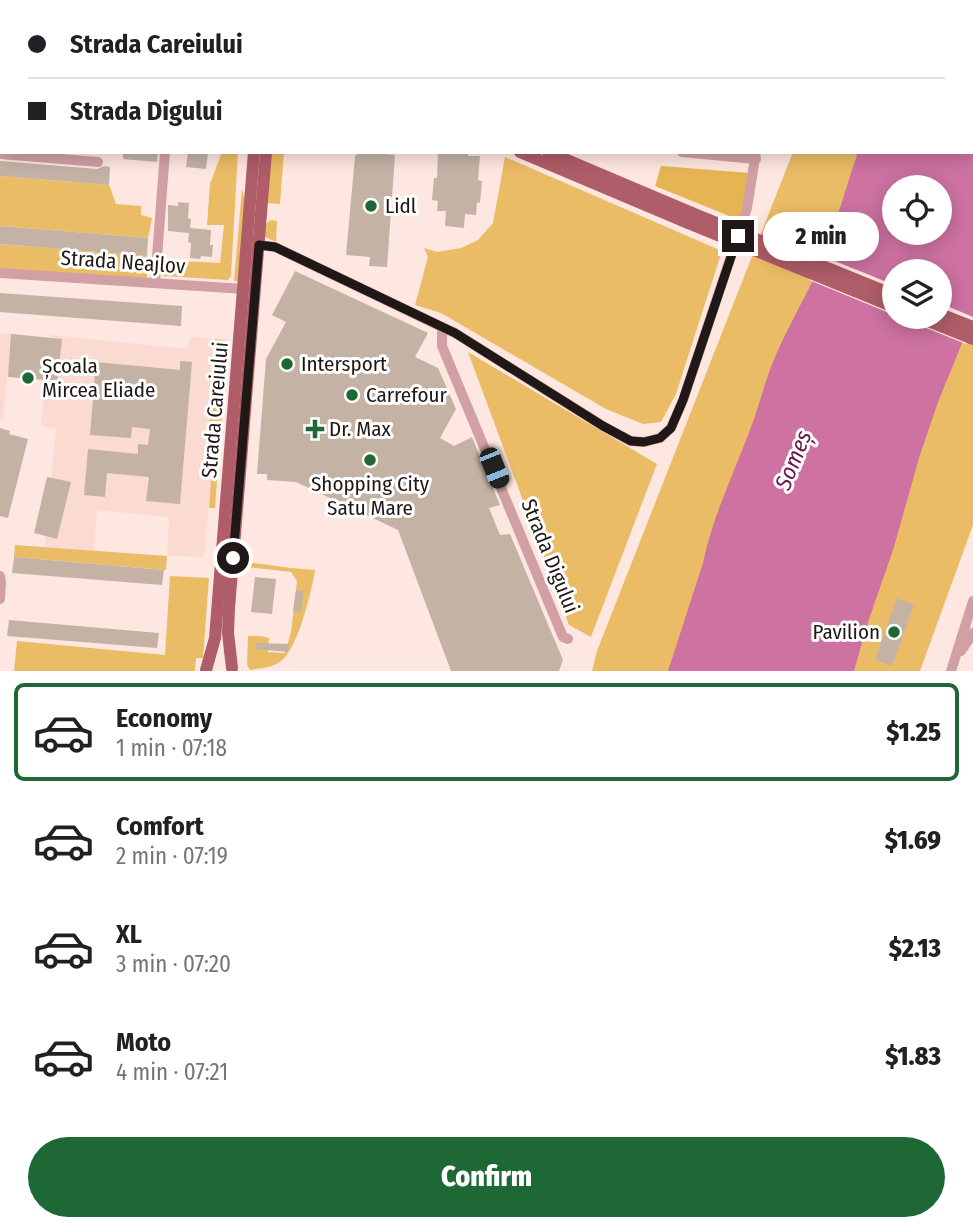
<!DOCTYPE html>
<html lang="en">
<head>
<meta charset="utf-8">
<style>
	:root { --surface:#fff; --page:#f2f2f2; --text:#202124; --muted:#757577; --line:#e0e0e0; --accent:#1e6836 }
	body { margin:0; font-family:"Fira Sans Condensed",sans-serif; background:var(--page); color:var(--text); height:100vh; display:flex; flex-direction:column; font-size:26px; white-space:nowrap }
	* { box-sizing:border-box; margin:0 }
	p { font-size:23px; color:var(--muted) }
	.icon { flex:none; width:38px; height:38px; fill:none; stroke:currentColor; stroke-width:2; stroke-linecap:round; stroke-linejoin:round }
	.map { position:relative; height:671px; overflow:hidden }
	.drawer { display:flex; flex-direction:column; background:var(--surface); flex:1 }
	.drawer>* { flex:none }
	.hud { position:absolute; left:0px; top:0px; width:973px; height:154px; box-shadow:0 4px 18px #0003; display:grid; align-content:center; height:154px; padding:0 28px; background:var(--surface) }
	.buttons { position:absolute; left:882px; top:175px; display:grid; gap:14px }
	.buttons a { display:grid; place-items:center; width:70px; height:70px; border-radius:50%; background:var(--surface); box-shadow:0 4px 18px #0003; font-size:35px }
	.end { position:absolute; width:32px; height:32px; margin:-16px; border:9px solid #201816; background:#fff; box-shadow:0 0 0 4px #fff }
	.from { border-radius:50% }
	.bubble { position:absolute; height:49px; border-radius:24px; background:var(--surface); box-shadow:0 4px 18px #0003; font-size:23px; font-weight:800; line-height:49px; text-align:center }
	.car { position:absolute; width:21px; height:42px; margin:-21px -10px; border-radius:9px; box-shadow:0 0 5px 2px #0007; background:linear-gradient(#222 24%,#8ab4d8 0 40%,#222 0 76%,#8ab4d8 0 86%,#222 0) }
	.hud b { display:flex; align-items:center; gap:24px; height:66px; font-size:26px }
	.hud b+b { border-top:2px solid var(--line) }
	.hud i { width:18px; height:18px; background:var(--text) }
	ul { padding:12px 0 0; list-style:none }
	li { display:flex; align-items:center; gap:21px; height:98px; margin:0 14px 10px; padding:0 14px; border:4px solid transparent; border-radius:10px }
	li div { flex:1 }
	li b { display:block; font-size:26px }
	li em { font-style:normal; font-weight:800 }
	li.selected { border-color:var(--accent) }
	li>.icon { width:63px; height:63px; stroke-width:1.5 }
	.action { display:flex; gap:14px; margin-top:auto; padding:14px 28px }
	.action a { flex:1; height:80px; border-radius:42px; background:var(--accent); color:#fff; font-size:28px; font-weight:800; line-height:80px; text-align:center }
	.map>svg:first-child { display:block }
</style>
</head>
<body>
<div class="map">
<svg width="973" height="671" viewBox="0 0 973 671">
	<rect width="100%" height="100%" fill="#ffe7e1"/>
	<!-- built -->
	<g fill="#fadad1">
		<path d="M0,333L39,336L35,379L7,377L3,420H0Z"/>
		<path d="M50,335L188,349L190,337L215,339L206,466H212L204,557L167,556L169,517L97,510L94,551L45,547L56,428L41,426Z"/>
	</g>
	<!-- green -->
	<g fill="#ebbc66" fill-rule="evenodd">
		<path d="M848,0H973V525L920,671H592L597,651L793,152H971V2H848ZM894,187H940V233H894ZM894,271H940V317H894Z"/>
		<path d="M222,152H238L231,276L228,280L164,276L160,270L161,260L220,263L224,225H207L210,184Z"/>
		<path d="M269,152H284L280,204L268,203Z"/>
		<path d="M505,157L722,251L676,394L661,422L643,424L606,409L441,313L415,305L428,257L424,248L437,252L461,248L478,240L493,223Z"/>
		<path d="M0,176L109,185L116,204L141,206V215L152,218L148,238L0,226Z"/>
		<path d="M242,189L247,206L242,281H234Z"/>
		<path d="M271,220L277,221L276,242L265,237L263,230L267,223Z"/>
		<path d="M0,244L147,256V279L0,269Z"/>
		<path d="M215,339L225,340L224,384L215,508H209L212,467H206Z"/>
		<path d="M468,352L657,464L591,637L569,625Z"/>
		<path d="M15,545L167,556L166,570L14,557Z"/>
		<path d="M247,562L291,568L315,570C312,590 298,649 281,661C272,668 261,668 250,670L247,665L248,636H261L269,638L268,652L285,653L291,632L297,581L291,572L247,567Z"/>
		<path d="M170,576L209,578L203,658H196L195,671H14L17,641L165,655Z"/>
	</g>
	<!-- forest -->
	<path fill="#e7b454" d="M661,166L750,173L739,220L655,186Z"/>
	<!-- water -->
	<path fill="#cd72a1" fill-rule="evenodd" d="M916,0H973V316L938,402L919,458L894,547L867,625L854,671H668L703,563C713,514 736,469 753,422C762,396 768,370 780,346C795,313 814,283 826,249C838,217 847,184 858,152H971V2H915ZM894,187H940V233H894ZM894,271H940V317H894Z"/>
	<!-- pier -->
	<g fill="#ffe7e1">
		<path d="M820,255L894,285V315L809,280Z"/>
		<path d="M940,303L973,317V326L966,344L899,317H940Z"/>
	</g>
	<!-- building -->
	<g fill="#c4b2a5">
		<path d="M123,152H158L157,162L123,159Z"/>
		<path d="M188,152H208L206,169L186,167Z"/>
		<path d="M361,152L395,155L387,267L369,266L370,257L346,255L355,156Z"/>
		<path d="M449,152H469L468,156H480L478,180L482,181L480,203L477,202L476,215L465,214L464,228L445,226L446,211H437L438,201L432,200L434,178H437L438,154H449Z"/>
		<path d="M0,161L97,169L104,166L110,167L109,185L0,176Z"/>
		<path d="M178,202L189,203L188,218L191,219L190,228L211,230L210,245H213L212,257L201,256L200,259L190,258L191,243L188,242L189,233L168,231V205L178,206Z"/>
		<path d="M0,226L148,238L147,256L0,244Z"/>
		<path d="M295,271L428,333L415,357L438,368L456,409L440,438L454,446L472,437L500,505L489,508L500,535L510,534L563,660L559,671H451L398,530L296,482L267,480V474H257L266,359L286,322L272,315Z"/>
		<path d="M0,293L182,306L181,326L0,312Z"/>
		<path d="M11,334L62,339L57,383L44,382V380L8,377Z"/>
		<path d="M180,361L192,362L180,504L146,501L149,477L107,473L105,497L84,495L88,449L138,454V444L148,445L150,429L132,427L131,438L90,435L96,362L180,370Z"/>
		<path d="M0,428L10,431L9,434L28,439L8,518L0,516Z"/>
		<path d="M47,477L71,482L57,539L34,533Z"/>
		<path d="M14,557L164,570L162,585L12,573Z"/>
		<path d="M255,577L276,579L272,614L251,612Z"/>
		<path d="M296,590L304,591L301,612L293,611Z"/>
		<path d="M897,598L914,605L892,666L875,660Z"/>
		<path d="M9,620L159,633L157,648L7,636Z"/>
		<path d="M256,643L289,644L288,652L256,649Z"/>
	</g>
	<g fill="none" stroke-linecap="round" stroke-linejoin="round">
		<!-- minor -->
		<g stroke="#d0a0a4" stroke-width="10">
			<path d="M158,0L162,2"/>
			<path d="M191,0L195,2"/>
			<path d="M347,0L350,2"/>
			<path d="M410,2V0"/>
			<path d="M522,2V0"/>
			<path d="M711,2V0"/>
			<path d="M812,2V0"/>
			<path d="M682,152L756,159"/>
			<path d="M0,154L98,162"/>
			<path d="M259,245L275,247L442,327V346L563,637L568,639"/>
			<path d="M0,273L244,289"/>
			<path d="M155,283L165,152"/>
			<path d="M442,327L455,333L603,426L630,441L644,442L660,438L671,428L683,400L747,208L756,152"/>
			<path d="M0,576L1,582L0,599"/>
			<path d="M961,651L973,633"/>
			<path d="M951,671L973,601"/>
		</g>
		<!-- major -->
		<g stroke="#af5d68" stroke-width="12">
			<path d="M259,2L261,0"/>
			<path d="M284,2V0"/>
			<path d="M520,152L688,223"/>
			<path d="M548,152L692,213"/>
			<path d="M940,314L973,327"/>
			<path d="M918,317L973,339"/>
			<path d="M232,668L228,633L229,608L266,152"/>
			<path d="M206,670L215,638L254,152"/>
		</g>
		<!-- major-bridge -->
		<g stroke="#af5d68" stroke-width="12">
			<path d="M692,213L894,295"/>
			<path d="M688,223L894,307"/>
		</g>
	</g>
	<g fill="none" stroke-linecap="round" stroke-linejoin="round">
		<!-- route -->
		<path stroke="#201816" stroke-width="9" d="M233,558L259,245L275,247L455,333L603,426L631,441L644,442L660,438L671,428L683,400L738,236"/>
	</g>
	<!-- markers -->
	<g fill="#1e6836" stroke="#fff" stroke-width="2.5">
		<circle cx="371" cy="206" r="7"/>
		<circle cx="287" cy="364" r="7"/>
		<circle cx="28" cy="378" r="7"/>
		<circle cx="352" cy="395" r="7"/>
		<path d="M311.5 418.5h7v7h7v7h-7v7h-7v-7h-7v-7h7z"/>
		<circle cx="370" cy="460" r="7"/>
		<circle cx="894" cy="632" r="7"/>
	</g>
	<g text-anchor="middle" stroke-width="6" stroke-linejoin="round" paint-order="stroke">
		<!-- poi labels -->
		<g font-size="21" fill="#201816" stroke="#fff" text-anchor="start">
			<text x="385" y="213">Lidl</text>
			<text x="301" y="371">Intersport</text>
			<text x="42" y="373">Școala<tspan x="42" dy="24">Mircea Eliade</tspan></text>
			<text x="366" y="402">Carrefour</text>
			<text x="329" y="436">Dr. Max</text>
			<text x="370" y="491" text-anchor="middle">Shopping City<tspan x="370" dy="24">Satu Mare</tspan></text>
			<text x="880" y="639" text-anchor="end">Pavilion</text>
		</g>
		<!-- street labels -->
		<g font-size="21" fill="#201816" stroke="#fff">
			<text transform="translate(123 262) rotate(4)" y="7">Strada Neajlov</text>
			<text transform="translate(215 410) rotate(-85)" y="7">Strada Careiului</text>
			<text transform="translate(550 556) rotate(68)" y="7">Strada Digului</text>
		</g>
		<!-- water labels -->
		<g font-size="23" font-style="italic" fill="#691748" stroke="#fff">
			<text transform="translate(793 460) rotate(-68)" y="8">Someș</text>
		</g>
	</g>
</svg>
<div class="buttons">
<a><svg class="icon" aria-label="locate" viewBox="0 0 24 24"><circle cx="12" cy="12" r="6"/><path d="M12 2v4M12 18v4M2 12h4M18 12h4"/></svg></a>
<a><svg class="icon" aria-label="layers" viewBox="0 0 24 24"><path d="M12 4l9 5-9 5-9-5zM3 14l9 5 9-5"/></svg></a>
</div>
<i class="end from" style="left:233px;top:558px"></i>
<i class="end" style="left:738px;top:236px"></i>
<div class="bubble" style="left:763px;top:212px;width:116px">2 min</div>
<i class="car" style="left:494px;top:468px;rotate:158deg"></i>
<div class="hud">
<b><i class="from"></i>Strada Careiului</b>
<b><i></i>Strada Digului</b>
</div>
</div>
<section class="drawer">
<ul>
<li class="selected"><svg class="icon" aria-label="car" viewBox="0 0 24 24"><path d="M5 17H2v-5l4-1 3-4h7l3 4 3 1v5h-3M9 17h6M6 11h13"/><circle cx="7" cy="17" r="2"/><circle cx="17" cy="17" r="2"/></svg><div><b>Economy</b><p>1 min · 07:18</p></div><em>$1.25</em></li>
<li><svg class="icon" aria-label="car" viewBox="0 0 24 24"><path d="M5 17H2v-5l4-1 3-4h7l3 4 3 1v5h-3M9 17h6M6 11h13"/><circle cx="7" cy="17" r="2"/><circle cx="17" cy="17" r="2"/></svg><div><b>Comfort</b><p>2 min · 07:19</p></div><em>$1.69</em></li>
<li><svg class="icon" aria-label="car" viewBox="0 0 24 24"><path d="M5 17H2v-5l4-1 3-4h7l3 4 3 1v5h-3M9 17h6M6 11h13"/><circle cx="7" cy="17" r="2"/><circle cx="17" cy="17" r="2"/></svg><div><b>XL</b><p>3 min · 07:20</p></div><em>$2.13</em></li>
<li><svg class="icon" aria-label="car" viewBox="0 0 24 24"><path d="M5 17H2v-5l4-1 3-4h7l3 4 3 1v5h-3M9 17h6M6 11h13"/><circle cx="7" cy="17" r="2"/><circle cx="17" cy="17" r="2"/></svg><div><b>Moto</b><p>4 min · 07:21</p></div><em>$1.83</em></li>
</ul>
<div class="action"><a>Confirm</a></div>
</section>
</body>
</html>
